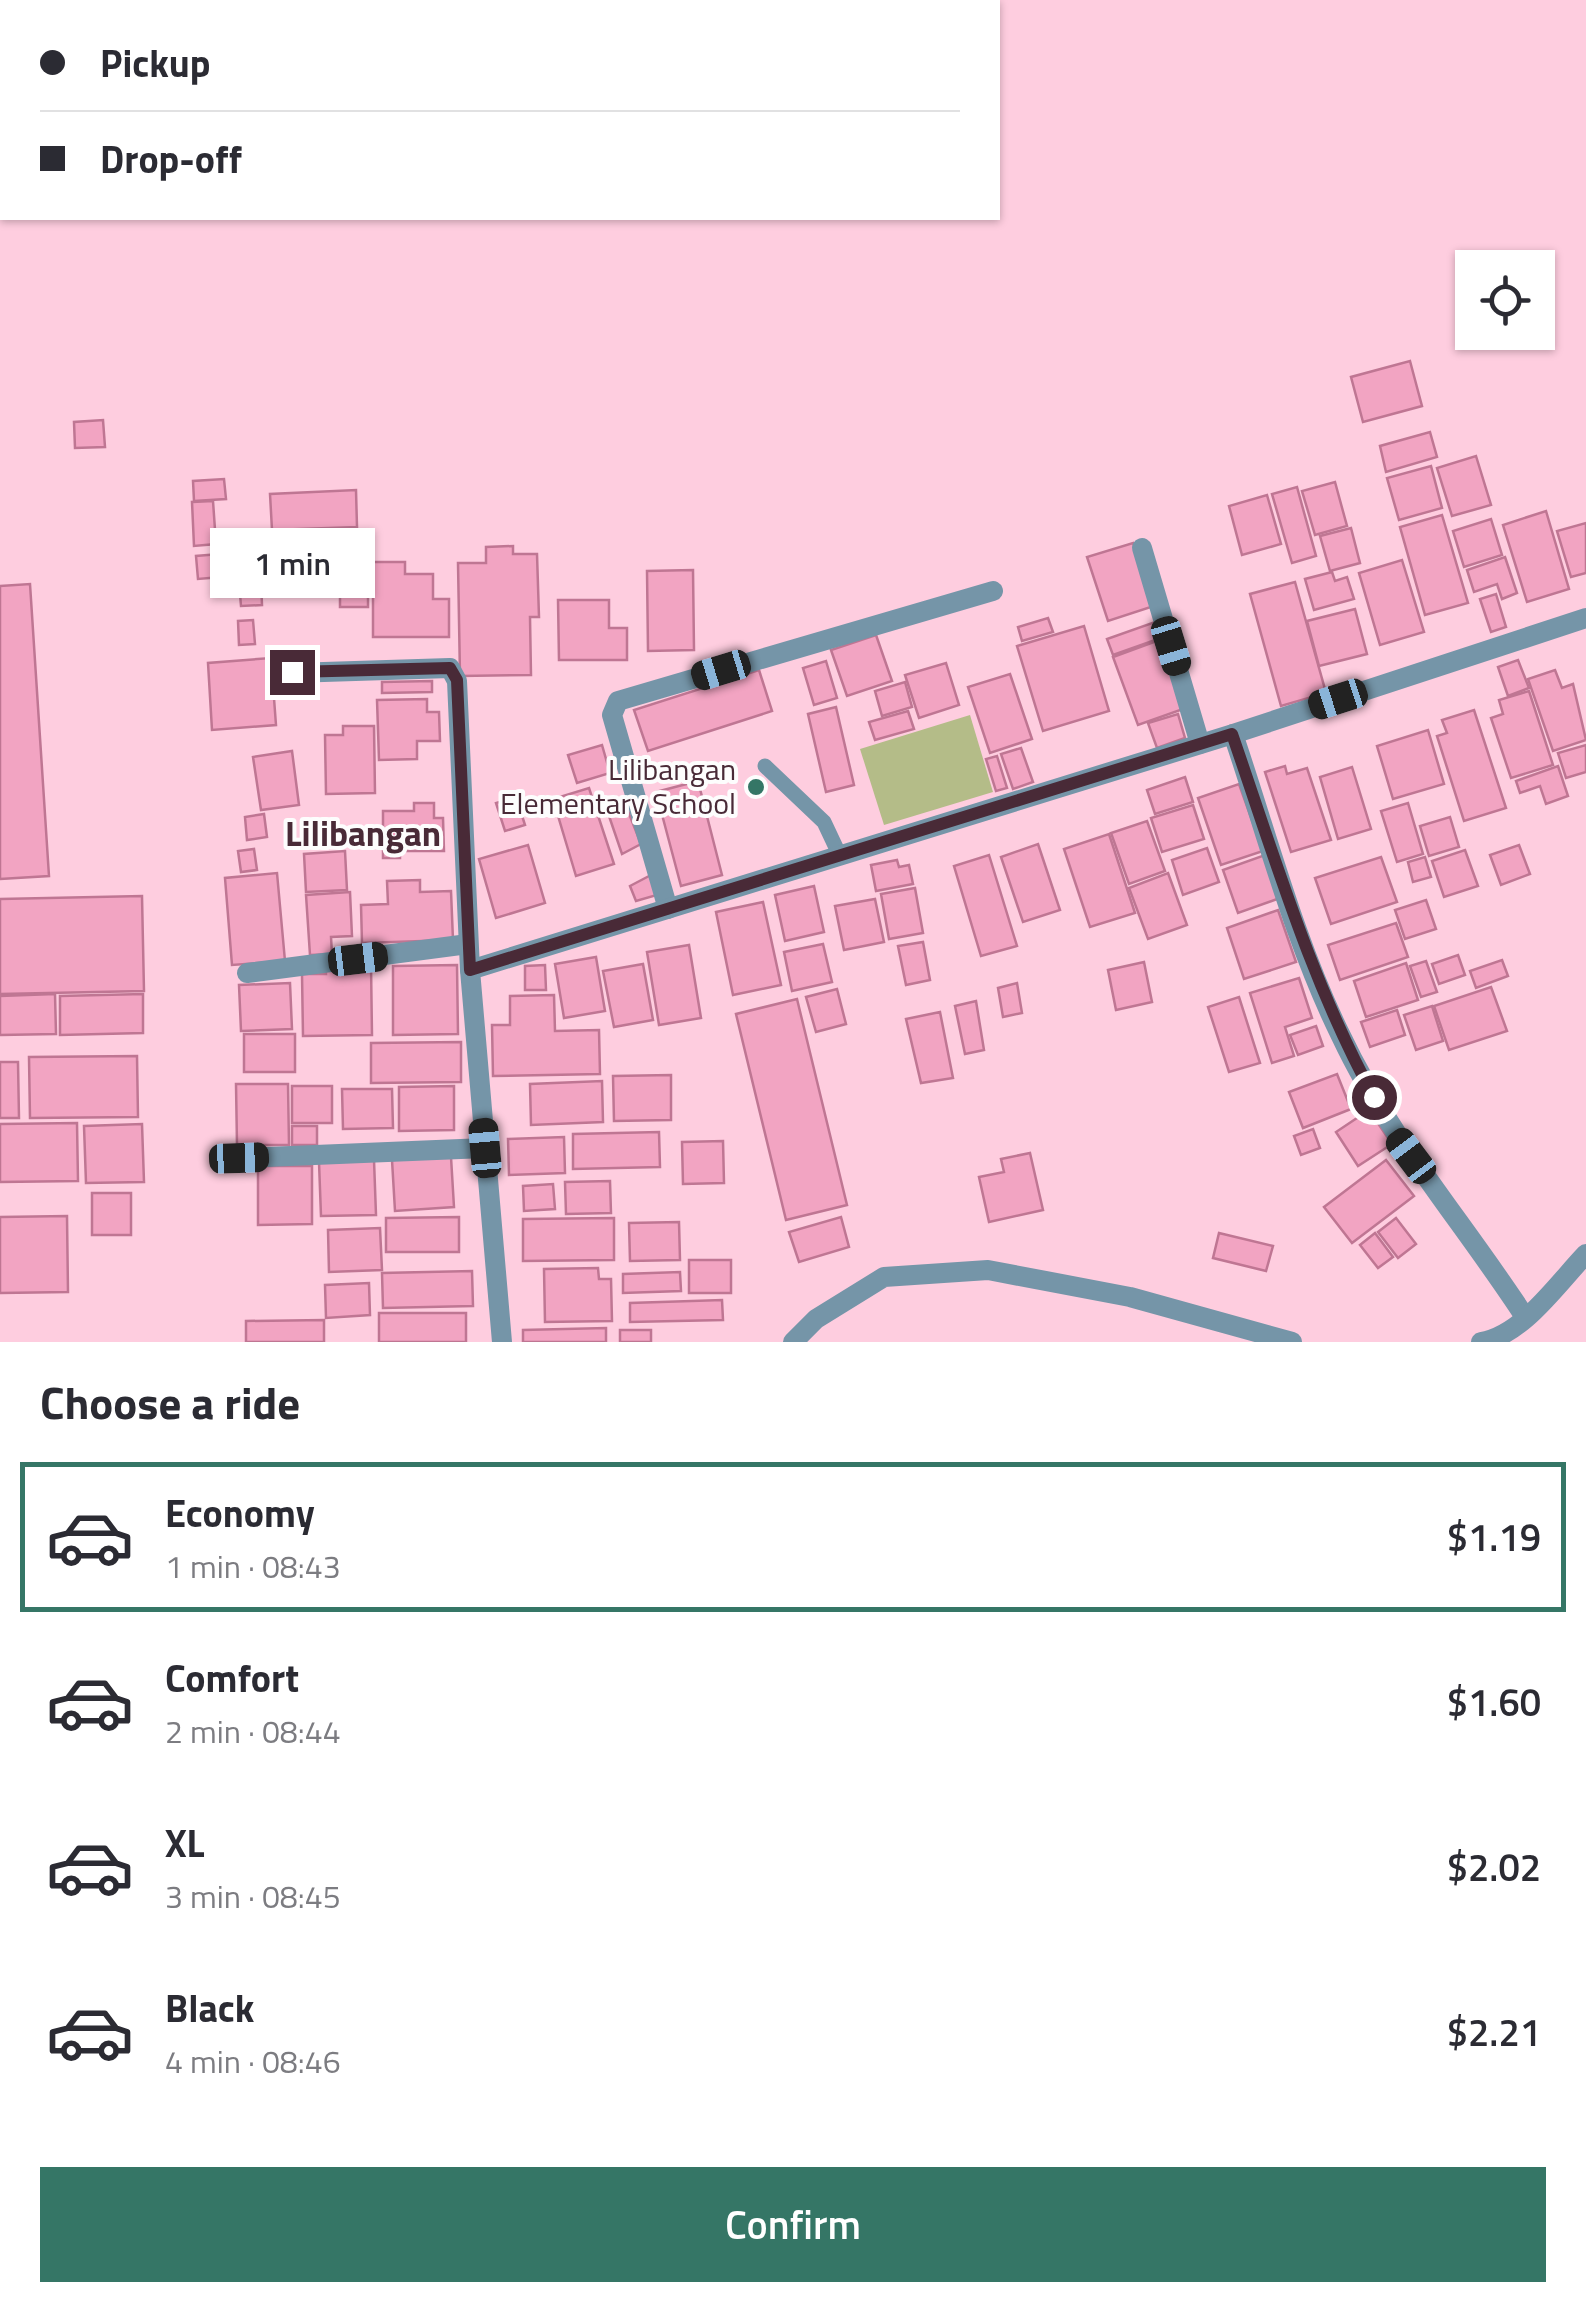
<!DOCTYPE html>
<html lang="en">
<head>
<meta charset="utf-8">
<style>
	:root { --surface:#fff; --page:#f2f2f3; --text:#2b2b33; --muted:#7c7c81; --line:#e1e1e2; --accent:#357666 }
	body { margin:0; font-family:"Titillium Web",sans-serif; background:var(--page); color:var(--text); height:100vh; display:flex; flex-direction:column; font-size:38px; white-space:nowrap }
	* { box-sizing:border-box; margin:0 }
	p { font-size:32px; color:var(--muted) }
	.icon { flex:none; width:55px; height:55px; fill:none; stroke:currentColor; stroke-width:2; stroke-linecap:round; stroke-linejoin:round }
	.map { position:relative; height:1342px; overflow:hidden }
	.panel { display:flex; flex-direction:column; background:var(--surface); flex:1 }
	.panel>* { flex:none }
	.banner { position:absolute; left:0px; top:0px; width:1000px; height:220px; box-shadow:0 2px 8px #0004; display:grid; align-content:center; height:220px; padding:0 40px; background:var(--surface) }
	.controls { position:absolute; left:1455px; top:250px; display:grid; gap:20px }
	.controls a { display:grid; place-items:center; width:100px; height:100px; border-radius:0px; background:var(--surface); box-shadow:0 2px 8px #0004; font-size:50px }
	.end { position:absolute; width:45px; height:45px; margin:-22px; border:12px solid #492a37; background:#fff; box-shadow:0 0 0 5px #fff }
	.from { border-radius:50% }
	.bubble { position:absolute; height:70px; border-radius:0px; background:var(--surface); box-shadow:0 2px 8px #0004; font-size:32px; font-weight:600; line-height:70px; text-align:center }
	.car { position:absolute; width:30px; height:60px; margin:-30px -15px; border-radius:12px; box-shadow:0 0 8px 2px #0007; background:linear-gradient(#222 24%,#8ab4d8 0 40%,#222 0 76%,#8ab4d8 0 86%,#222 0) }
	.banner b { display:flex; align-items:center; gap:35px; height:95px; font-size:38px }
	.banner b+b { border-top:2px solid var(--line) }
	.banner i { width:25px; height:25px; background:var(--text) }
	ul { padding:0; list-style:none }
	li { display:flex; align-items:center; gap:30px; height:150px; margin:0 20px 15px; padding:0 20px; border:5px solid transparent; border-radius:0px }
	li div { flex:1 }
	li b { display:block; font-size:38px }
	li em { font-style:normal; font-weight:600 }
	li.selected { border-color:var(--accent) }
	li>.icon { width:90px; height:90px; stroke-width:1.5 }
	h2 { padding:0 40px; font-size:45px; line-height:120px }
	.primary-button { display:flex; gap:20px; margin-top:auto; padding:20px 40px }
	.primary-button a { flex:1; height:115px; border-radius:0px; background:var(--accent); color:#fff; font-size:40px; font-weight:600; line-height:115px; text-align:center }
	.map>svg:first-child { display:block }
</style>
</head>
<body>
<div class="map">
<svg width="1586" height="1342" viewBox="0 0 1586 1342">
	<rect width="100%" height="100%" fill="#fecddf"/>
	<!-- green -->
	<path fill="#b4bc88" d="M970,715L993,792L884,825L860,749Z"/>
	<!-- building -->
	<g fill="#f2a4c2" stroke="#bf7693" stroke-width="2.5">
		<path d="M1410,361L1422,406L1363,422L1351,377Z"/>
		<path d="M103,420L105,447L75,448L74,422Z"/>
		<path d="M1430,432L1437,457L1386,472L1380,446Z"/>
		<path d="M1476,456L1491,505L1452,516L1437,468Z"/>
		<path d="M1431,466L1442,508L1399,520L1387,478Z"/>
		<path d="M224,479L226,499L194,501L193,481Z"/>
		<path d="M1335,482L1347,526L1315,535L1302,491Z"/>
		<path d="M1297,487L1316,556L1292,563L1272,494Z"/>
		<path d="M356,490L357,527L272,530L270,494Z"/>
		<path d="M1267,495L1281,544L1242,555L1229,506Z"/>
		<path d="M213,501L216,544L194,546L192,502Z"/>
		<path d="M1546,511L1569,589L1527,602L1503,525Z"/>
		<path d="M1442,515L1468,603L1425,615L1400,527Z"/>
		<path d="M1491,519L1502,555L1464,567L1453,531Z"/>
		<path d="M1586,523V573L1571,577L1557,531Z"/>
		<path d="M1351,528L1360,563L1330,571L1320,536Z"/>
		<rect x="340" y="536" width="28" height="71"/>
		<path d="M1133,543L1154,606L1108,621L1087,557Z"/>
		<path d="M513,546V554H537L539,617H530L531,675L460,676L458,563H486V547Z"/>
		<path d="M219,554L221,577L198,579L196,556Z"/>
		<path d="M1505,557L1517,593L1502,599L1497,584L1474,592L1467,570Z"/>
		<path d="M1402,560L1424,632L1380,645L1359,573Z"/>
		<path d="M373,562H405V574H433V599H449V637H373Z"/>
		<path d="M693,570L694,650L648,651L647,571Z"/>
		<path d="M1332,572L1335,581L1347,577L1354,599L1314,610L1305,579Z"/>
		<path d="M261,581L262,605L241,606L239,582Z"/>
		<path d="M1295,582L1326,693L1281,706L1250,594Z"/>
		<path d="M30,584L49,876L0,879V586Z"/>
		<path d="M1496,594L1506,627L1491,632L1480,599Z"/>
		<path d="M558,600H609V628H627V660H559Z"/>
		<path d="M1355,609L1367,654L1319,666L1307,621Z"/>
		<path d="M1048,618L1053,632L1022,641L1018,627Z"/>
		<path d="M253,620L255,644L239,645L238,621Z"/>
		<path d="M1155,622L1161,638L1113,655L1107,639Z"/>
		<path d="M1084,626L1109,711L1043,731L1017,646Z"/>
		<path d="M876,635L892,681L847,696L831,650Z"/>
		<path d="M1162,639L1186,708L1138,725L1113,657Z"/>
		<path d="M271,658L276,725L212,730L208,663Z"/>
		<path d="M1518,660L1529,688L1508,696L1498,667Z"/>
		<path d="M826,661L837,698L814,705L803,668Z"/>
		<path d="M946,663L959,705L919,718L905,675Z"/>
		<path d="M759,670L772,711L648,751L634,710Z"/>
		<path d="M1555,670L1562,688L1573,684L1586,740L1553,751L1528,679Z"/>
		<path d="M1010,674L1032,739L990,753L968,687Z"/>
		<path d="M432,681V692L382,693V682Z"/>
		<path d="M905,682L912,707L882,716L875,691Z"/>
		<path d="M1529,691L1553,765L1511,778L1491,718L1503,714L1499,700Z"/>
		<path d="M427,699V712H439L440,741H417V759L379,760L377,700Z"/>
		<path d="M836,707L854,785L826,792L808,714Z"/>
		<path d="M1474,710L1506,808L1464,821L1437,736L1447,733L1442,720Z"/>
		<path d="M908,711L914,729L875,740L869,722Z"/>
		<path d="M1178,714L1185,738L1157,748L1148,723Z"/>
		<path d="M343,726H374L375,793L326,794L325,735H343Z"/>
		<path d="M1428,730L1444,784L1393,799L1377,746Z"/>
		<path d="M602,745L610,773L577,783L568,755Z"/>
		<path d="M1586,745V772L1566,778L1558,753Z"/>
		<path d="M1021,748L1033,782L1013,789L1001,754Z"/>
		<path d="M292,751L299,805L261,810L253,757Z"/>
		<path d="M997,756L1007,788L996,791L986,759Z"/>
		<path d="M1285,766L1287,774L1307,768L1331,840L1291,852L1265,772Z"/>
		<path d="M1558,766L1568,796L1546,804L1540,786L1520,793L1516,781Z"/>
		<path d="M1352,767L1371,829L1338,839L1320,777Z"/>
		<path d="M1185,777L1193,802L1155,814L1147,790Z"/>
		<path d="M698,781L722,875L681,886L656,792Z"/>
		<path d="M1239,784L1263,851L1221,865L1198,798Z"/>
		<path d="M589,788L614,864L576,876L553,799Z"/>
		<path d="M516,797L525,825L505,831L496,803Z"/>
		<path d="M414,803H434V818H443L444,851H400V858H383V811H414Z"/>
		<path d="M1408,803L1423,854L1397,862L1381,811Z"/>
		<path d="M1193,805L1204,839L1162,852L1151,818Z"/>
		<path d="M628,811L641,844L622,854L609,816Z"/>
		<path d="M264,814L267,837L247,840L245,817Z"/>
		<path d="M1450,817L1459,847L1429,856L1420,826Z"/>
		<path d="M1147,821L1165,871L1129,884L1111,833Z"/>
		<path d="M1109,834L1135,913L1090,927L1064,849Z"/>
		<path d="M1038,844L1060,910L1023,922L1001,857Z"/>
		<path d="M528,845L545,903L496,918L479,859Z"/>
		<path d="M1519,845L1530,874L1501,885L1490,855Z"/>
		<path d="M1207,848L1219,882L1183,895L1172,860Z"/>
		<path d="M254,849L257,870L241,872L238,851Z"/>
		<path d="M1465,850L1478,886L1444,897L1432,861Z"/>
		<path d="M345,851L347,890L306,892L304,854Z"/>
		<path d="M989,855L1017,946L981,956L954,866Z"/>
		<path d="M1265,855L1280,898L1238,913L1223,870Z"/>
		<path d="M1381,857L1397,902L1331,924L1315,878Z"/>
		<path d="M1425,857L1431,877L1413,882L1408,862Z"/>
		<path d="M897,860L899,867L909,865L913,884L876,891L871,865Z"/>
		<path d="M277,873L285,961L232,965L225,878Z"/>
		<path d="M1168,873L1187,925L1148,939L1129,888Z"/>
		<path d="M651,875L657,895L636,901L630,886Z"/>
		<path d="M420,880V892L451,891L453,940L362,943L361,905L388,904L387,881Z"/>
		<path d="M814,886L824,932L785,941L775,895Z"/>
		<path d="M915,888L923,933L889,939L881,894Z"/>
		<path d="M350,892L352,936L331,937L332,954L310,955L306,895Z"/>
		<path d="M142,896L144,991L0,994V899Z"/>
		<path d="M875,899L884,942L844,950L835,906Z"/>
		<path d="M1426,900L1436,929L1405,939L1395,910Z"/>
		<path d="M763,902L781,985L733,995L716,912Z"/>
		<path d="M1278,910L1296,962L1244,979L1227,928Z"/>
		<path d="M1396,923L1408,957L1340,980L1328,945Z"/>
		<path d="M923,942L930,980L906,985L898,946Z"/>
		<path d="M823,944L832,982L792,991L784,952Z"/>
		<path d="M689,945L701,1018L659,1025L647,952Z"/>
		<path d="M1458,955L1465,975L1439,984L1432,964Z"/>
		<path d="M596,957L605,1011L564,1018L555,964Z"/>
		<path d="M1502,960L1508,976L1476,988L1470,971Z"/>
		<path d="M1426,961L1437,992L1421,997L1410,966Z"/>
		<path d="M1144,962L1152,1002L1116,1010L1108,970Z"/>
		<path d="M1406,963L1418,1000L1366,1017L1354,981Z"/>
		<path d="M643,964L653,1020L614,1027L603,971Z"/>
		<path d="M326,965H371L372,1035L303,1036L302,974H326Z"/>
		<path d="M457,965L458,1034L393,1035V966Z"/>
		<path d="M545,965L546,990H525V966Z"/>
		<path d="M1299,978L1312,1018L1285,1027L1294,1056L1272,1063L1250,993Z"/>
		<path d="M290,983L292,1029L241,1031L239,985Z"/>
		<path d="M1017,983L1022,1013L1003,1017L998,988Z"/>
		<path d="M1491,987L1507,1031L1449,1050L1434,1006Z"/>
		<path d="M837,989L846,1024L816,1032L806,997Z"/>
		<path d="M55,994L56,1034L0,1035V996Z"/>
		<path d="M143,994V1033L60,1035V996Z"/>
		<path d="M554,995L555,1031L599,1030L600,1074L493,1076L492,1025H510V996Z"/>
		<path d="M1239,997L1260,1063L1229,1072L1208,1007Z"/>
		<path d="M797,999L847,1205L786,1220L736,1014Z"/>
		<path d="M976,1001L984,1050L965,1054L955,1006Z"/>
		<path d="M1432,1006L1443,1041L1416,1050L1404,1015Z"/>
		<path d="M1397,1010L1405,1035L1370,1047L1361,1022Z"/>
		<path d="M940,1012L953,1078L921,1083L906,1019Z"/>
		<path d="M1316,1026L1323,1046L1298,1055L1290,1035Z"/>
		<rect x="244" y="1034" width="51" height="38"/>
		<path d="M461,1042V1082L371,1083V1043Z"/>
		<path d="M137,1056L138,1117L30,1118L29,1057Z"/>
		<path d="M0,1062H18L19,1118H0Z"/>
		<path d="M1337,1074L1351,1109L1303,1128L1289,1092Z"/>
		<path d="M671,1075V1120L614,1121L613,1076Z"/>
		<path d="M602,1081L603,1122L531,1125L530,1084Z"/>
		<path d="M236,1084H288L289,1145H237Z"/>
		<rect x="292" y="1086" width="40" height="37"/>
		<path d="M454,1086V1130L399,1131V1087Z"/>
		<path d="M342,1089H392L393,1128L343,1129Z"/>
		<path d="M1369,1110L1392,1144L1358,1166L1336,1132Z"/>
		<path d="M77,1123L78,1181L0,1182V1124Z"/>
		<path d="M142,1124L144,1182L86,1183L84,1126Z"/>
		<rect x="292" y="1126" width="25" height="19"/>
		<path d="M1313,1129L1320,1148L1301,1155L1294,1136Z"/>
		<path d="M659,1132L660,1167L573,1169V1134Z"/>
		<path d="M564,1137L565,1173L509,1175L508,1139Z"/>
		<path d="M723,1141L724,1183L683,1184L682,1142Z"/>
		<path d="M1030,1153L1043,1210L989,1222L979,1177L1004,1172L1001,1159Z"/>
		<path d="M451,1157L454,1207L395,1211L392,1160Z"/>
		<path d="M374,1160L376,1215L321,1216L319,1162Z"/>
		<path d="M1386,1160L1414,1196L1352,1243L1324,1207Z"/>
		<path d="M258,1166H312V1224L258,1225Z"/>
		<path d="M610,1181L611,1213L566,1214L565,1182Z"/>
		<path d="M553,1184L555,1209L524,1211L523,1186Z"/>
		<rect x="92" y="1193" width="39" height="42"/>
		<path d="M67,1216L68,1292L0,1293V1217Z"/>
		<path d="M459,1217V1252H386V1218Z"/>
		<path d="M841,1217L849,1247L799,1262L789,1232Z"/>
		<path d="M614,1218V1260L523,1261V1219Z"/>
		<path d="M1396,1218L1416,1244L1398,1258L1378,1232Z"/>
		<path d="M679,1222L680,1260L630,1261L629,1223Z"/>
		<path d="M380,1228L382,1270L329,1272L328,1230Z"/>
		<path d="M1219,1233L1273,1246L1266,1271L1213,1258Z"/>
		<path d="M1375,1233L1393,1257L1378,1268L1360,1245Z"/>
		<rect x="689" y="1260" width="42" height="33"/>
		<path d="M598,1268L599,1279H611L612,1321L545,1322L544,1269Z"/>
		<path d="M472,1271L473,1306L383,1308L382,1273Z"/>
		<path d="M680,1272L681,1291L623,1293V1274Z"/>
		<path d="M369,1283L370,1315L326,1318L325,1285Z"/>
		<path d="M722,1300L723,1320L630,1322V1303Z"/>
		<rect x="379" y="1313" width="87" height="29"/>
		<path d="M324,1320V1342H246V1321Z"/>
		<path d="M606,1328V1342H523V1330Z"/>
		<rect x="620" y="1330" width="31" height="12"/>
	</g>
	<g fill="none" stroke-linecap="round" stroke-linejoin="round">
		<!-- service -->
		<path stroke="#7595a8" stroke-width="15" d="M765,766L824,822L840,856"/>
		<!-- minor -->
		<g stroke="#7595a8" stroke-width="20">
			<path d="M1142,548L1200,744"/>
			<path d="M292,673L450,668L457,681L470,970"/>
			<path d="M1233,734C1267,834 1294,941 1341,1036C1389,1138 1464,1223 1525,1317"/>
			<path d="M668,909L612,715L618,701L993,591"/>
			<path d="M247,973L468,944"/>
			<path d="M239,1158L485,1148"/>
			<path d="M793,1342L816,1319L884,1277L988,1270L1130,1297L1292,1342"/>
			<path d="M1481,1342C1523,1335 1557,1284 1586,1254"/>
		</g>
		<!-- tertiary -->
		<path stroke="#7595a8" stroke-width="20" d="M502,1342L470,970L1233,734L1586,618"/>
	</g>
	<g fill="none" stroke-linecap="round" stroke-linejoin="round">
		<!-- route -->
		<path stroke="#492a37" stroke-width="12" d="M292,672L450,668L457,680L470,970L1232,734C1275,858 1311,982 1374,1097"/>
	</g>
	<!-- markers -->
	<circle fill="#357666" stroke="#fdfdfd" stroke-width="4" cx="756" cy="787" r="10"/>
	<g text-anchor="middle" stroke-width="8" stroke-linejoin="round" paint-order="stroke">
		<!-- poi labels -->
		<g font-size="30" fill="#492a37" stroke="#fdfdfd" text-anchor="end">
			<text x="736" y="780">Lilibangan<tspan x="736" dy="34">Elementary School</tspan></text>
		</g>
		<!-- quarter labels -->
		<g font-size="35" font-weight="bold" fill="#492a37" stroke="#fdfdfd">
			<text x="363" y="846">Lilibangan</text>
		</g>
	</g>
</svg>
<div class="controls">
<a><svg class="icon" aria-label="locate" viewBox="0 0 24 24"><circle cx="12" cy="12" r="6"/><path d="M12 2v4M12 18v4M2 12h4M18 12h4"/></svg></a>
</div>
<i class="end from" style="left:1374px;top:1097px"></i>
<i class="end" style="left:292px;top:672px"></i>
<div class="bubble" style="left:210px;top:528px;width:165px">1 min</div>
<i class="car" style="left:1171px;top:646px;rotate:163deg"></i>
<i class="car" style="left:721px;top:670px;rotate:253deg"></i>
<i class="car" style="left:1338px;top:699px;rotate:252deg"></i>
<i class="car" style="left:358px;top:959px;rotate:83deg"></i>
<i class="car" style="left:485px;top:1148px;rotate:355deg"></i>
<i class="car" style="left:1411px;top:1156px;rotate:323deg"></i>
<i class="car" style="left:239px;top:1158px;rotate:88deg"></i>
<div class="banner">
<b><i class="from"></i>Pickup</b>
<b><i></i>Drop-off</b>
</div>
</div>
<section class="panel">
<h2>Choose a ride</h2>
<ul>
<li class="selected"><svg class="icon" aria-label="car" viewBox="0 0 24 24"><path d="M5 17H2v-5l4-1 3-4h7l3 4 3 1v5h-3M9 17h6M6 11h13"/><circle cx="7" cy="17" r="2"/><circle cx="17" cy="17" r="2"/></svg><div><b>Economy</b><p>1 min · 08:43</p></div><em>$1.19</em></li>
<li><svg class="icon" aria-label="car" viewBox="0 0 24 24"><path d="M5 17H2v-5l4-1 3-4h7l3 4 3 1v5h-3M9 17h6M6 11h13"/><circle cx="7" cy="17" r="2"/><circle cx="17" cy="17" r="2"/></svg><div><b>Comfort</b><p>2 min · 08:44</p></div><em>$1.60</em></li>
<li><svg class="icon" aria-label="car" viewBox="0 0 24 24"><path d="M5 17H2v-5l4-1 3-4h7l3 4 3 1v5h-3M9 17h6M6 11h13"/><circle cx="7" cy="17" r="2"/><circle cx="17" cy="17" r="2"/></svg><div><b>XL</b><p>3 min · 08:45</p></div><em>$2.02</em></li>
<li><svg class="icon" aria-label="car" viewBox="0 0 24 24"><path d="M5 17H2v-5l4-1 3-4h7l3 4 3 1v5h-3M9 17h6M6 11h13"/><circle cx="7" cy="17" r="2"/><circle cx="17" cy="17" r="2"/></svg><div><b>Black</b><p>4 min · 08:46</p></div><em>$2.21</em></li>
</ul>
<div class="primary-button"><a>Confirm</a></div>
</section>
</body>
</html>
